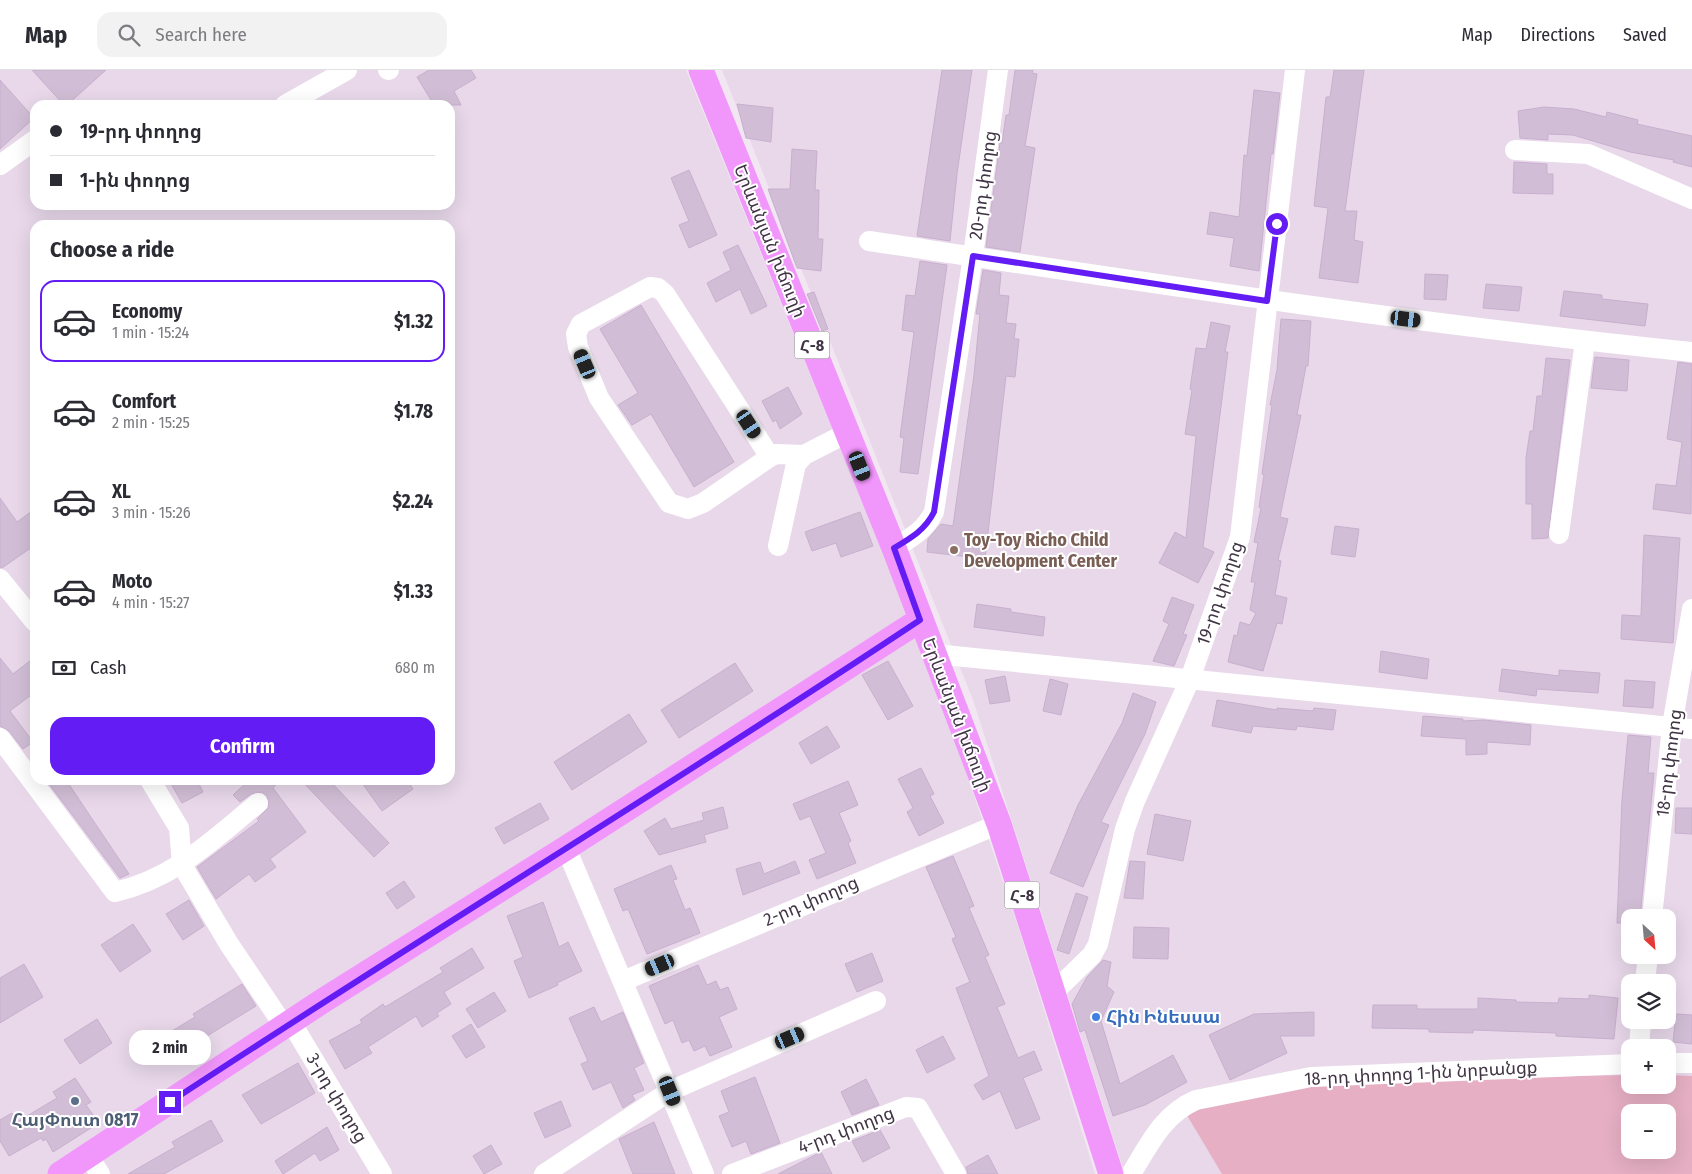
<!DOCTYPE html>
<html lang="en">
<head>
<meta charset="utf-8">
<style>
	:root { --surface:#fff; --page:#f2f2f3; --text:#2b2b33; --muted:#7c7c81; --line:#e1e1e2; --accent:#631cf3 }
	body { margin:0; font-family:"Fira Sans Condensed","Noto Sans Armenian",sans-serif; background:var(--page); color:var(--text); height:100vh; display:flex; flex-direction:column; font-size:19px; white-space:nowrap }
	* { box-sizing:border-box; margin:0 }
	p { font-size:16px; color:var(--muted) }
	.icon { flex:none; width:28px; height:28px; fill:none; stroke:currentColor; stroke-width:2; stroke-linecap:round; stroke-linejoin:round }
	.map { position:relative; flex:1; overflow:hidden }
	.side { position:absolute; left:30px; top:150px; width:425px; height:565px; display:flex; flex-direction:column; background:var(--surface); border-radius:15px; box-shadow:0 5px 20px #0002 }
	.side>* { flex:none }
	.hud { position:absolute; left:30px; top:30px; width:425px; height:110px; border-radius:15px; box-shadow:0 5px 20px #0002; display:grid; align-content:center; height:110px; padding:0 20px; background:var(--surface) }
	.needle { width:32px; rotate:154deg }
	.tools { position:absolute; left:1621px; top:839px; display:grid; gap:10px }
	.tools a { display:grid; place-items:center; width:55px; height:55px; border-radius:10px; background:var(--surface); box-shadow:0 5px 20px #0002; font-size:25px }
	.end { position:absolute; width:22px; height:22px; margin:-11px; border:6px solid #631cf3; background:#fff; box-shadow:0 0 0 2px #fff }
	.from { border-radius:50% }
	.bubble { position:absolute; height:35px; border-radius:15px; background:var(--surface); box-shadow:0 5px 20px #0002; font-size:16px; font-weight:700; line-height:35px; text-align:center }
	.car { position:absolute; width:15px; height:30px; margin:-15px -8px; border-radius:6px; box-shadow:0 0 4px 1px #0007; background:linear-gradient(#222 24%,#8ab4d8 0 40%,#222 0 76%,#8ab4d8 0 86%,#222 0) }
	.hud b { display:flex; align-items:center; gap:18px; height:48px; font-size:19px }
	.hud b+b { border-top:1px solid var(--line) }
	.hud i { width:12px; height:12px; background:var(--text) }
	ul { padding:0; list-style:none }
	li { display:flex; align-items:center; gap:15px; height:82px; margin:0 10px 8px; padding:0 10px; border:2px solid transparent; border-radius:15px }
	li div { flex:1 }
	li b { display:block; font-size:19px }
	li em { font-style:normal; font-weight:700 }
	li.on { border-color:var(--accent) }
	li>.icon { width:45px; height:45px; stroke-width:1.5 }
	h2 { padding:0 20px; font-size:22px; line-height:60px }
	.pay { display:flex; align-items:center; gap:12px; height:55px; padding:0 20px; font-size:19px }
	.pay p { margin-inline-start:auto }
	.primary-button { display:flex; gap:10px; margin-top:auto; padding:10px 20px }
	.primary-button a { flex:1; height:58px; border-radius:15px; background:var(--accent); color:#fff; font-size:20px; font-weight:700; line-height:58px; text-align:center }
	header { display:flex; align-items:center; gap:30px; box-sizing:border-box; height:70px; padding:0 25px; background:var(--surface); border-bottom:1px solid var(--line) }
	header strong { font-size:24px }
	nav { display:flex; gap:28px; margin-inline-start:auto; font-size:18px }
	.search { width:350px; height:45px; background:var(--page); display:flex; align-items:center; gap:12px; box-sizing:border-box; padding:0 18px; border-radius:15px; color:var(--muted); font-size:19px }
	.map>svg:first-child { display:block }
</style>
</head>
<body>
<header>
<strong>Map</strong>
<div class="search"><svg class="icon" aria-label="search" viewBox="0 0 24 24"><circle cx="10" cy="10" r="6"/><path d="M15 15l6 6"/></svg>Search here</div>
<nav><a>Map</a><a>Directions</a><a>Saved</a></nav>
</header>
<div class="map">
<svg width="1692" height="1104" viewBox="0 0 1692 1104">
	<rect width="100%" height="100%" fill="#f1e6f2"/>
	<!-- residential -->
	<g fill="#e8d8ea" fill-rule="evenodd">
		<path d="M0,0H686L937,616L1016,850L1095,1104H0ZM35,35H450V135H35ZM35,155H450V710H35Z"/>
		<path d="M722,0H1692V1104H1125L973,630ZM1630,848H1668V885H1630ZM1630,912H1668V950H1630ZM1630,978H1668V1015H1630ZM1630,1042H1668V1080H1630Z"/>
	</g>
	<!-- green -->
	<path fill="#e6afc3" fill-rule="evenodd" d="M1630,1005V1015H1668V1005L1692,1006V1104H1222L1185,1042L1320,1011ZM1630,1042H1668V1080H1630Z"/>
	<!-- building -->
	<g fill="#d1bed6" stroke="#c8afce">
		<path d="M32,0H106L67,35H64Z"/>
		<path d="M429,0H471L476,8L454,21L461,35H434L417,7Z"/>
		<path d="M942,0H972L957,104L950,171L917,166Z"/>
		<path d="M1015,0H1033L1032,3L1037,4L1025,76L1035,78L1020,182L986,177L1000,73H1002L1006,45H1009Z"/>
		<path d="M1334,0H1364L1345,141H1357L1354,170L1363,172L1358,213L1319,208L1328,138L1314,136L1326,27H1330Z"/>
		<path d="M0,10L34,48L0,79Z"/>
		<path d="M1254,20L1280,23L1273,84H1271L1259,201L1230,196L1234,168L1207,164L1210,142L1239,147L1244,85L1247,86Z"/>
		<path d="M737,34L773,38L771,72L746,68Z"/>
		<path d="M1544,37L1574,39L1606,47L1607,42L1638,50L1637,54L1692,66V97L1673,92L1674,90L1630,82L1573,65L1548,64V70L1520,68L1518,41Z"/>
		<path d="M792,79L817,81L815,120H819L818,169H823L821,201L797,198L768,119H790Z"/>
		<path d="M1514,92L1547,94V104H1553V124L1513,123Z"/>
		<path d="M689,100L717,165L689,178L679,155L689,151L671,108Z"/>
		<path d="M738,175L767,236L751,244L740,219L716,232L707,213L731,200L723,182Z"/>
		<path d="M920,191L947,195L918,404L900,402L904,368L900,367L914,262L902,260L906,225L915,226Z"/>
		<path d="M983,200L1001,203L999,225L1009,226L1006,253L1016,254L1014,269H1019L1015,307L1006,306L985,489L927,482L928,469L941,454L953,456L974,305L980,244H976Z"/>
		<path d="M1425,204L1448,205L1446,230L1424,229Z"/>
		<path d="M1486,214L1522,217L1519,241L1483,238Z"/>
		<path d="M1564,221L1602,225V229L1648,234L1645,256L1560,246Z"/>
		<path d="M814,222L828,259L822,261L807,224Z"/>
		<path d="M641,235L734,392L694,417L651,344L632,355L618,335L638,323L600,259Z"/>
		<path d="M1281,249L1311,251L1308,296H1306L1297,345H1301L1280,447L1288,449L1278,490L1281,491L1275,525L1287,528L1282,554L1277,553L1263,601L1228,592L1234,565L1237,566L1240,552L1250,555L1256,543L1250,540L1255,512H1251L1258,473L1254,472L1261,438L1259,437L1264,405L1262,404L1272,335H1270L1277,300Z"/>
		<path d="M1211,252L1230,256L1225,282H1228L1203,477L1214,482L1198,513L1159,493L1175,462L1186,468L1196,366L1185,364L1192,320L1190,319L1196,278L1206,279Z"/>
		<path d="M1595,287L1629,290L1627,321L1591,318Z"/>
		<path d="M1546,288L1570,290L1548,468L1532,469V434H1526V388L1530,361H1533L1537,326H1542Z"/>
		<path d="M1678,292L1692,294L1691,444L1653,439L1656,414L1676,416L1682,372L1667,369Z"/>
		<path d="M788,317L802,344L780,359L776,350L773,352L762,331Z"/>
		<path d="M0,428L17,452L35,439V475L2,498L0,497Z"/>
		<path d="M860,442L873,476L841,487L836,473L812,481L805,462Z"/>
		<path d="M1335,456L1359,459L1355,487L1331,484Z"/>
		<path d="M1644,465L1680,468L1673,573L1621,569L1622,545L1641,546Z"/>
		<path d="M1172,527L1194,535L1183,564L1187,565L1174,596L1153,591L1169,554L1163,551Z"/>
		<path d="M977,534L1011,539V542L1045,547L1043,566L974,557Z"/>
		<path d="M1381,581L1429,589L1427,609L1379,602Z"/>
		<path d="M35,587V622L10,641L33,672L23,679L9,661L0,656V588L13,604Z"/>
		<path d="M888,591L913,636L888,650L862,605Z"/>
		<path d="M735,593L753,621L679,668L661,640Z"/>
		<path d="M1502,599L1559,606V600L1600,603L1598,623L1537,619L1536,626L1499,621Z"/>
		<path d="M1005,606L1010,631L990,634L985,610Z"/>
		<path d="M1050,609L1068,614L1061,645L1043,641Z"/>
		<path d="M1625,610L1655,612L1653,638L1623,636Z"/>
		<path d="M1133,623L1156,632L1145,664L1101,752L1109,755L1083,817L1050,803L1078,735L1122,653Z"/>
		<path d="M1217,630L1277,640V638L1313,641L1314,638L1336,640L1333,660L1297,656L1296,660L1253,656L1251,663L1212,656Z"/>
		<path d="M629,644L647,672L572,720L554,692Z"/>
		<path d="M1423,646L1463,649V651L1484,650L1531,655L1530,675L1487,672V684L1466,685V669L1421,666Z"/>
		<path d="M827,656L840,677L811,694L799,673Z"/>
		<path d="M1628,665L1651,667L1648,703H1654L1640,848H1630V853H1617L1622,730Z"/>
		<path d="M921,698L934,724L930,726L944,753L919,766L907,742L913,738L898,709Z"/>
		<path d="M46,710H66L129,804L120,808Z"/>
		<path d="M169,710H197L203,722L182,733Z"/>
		<path d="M249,710H280L273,718L306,762L270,789L276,797L255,812L249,804L216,829L197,797L259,751L257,749L269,737L267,726L262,722L251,724L240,732L233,725Z"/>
		<path d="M301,710H329L389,773L374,787Z"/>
		<path d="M360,710H407L413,719L382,741Z"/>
		<path d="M848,711L858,735L839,743L851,771L848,773L856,793L817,809L809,790L826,783L810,746L800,750L793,734Z"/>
		<path d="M540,733L549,749L504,774L495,758Z"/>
		<path d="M723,737L728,758L704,765L706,772L659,785L644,761L665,748L671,759L704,750L702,743Z"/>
		<path d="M1676,738H1692V764L1675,763Z"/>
		<path d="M1155,744L1191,751L1183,791L1147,784Z"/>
		<path d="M953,786L974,836L969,838L989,885L985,887L1005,934L997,937L1018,988L1034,981L1042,1000L1023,1008L1040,1049L1016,1059L1000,1021L983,1030L974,1015L989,1006L956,918L970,912L952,869L956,867L926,797Z"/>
		<path d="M795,791L800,803L743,825L736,799L760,792L764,804Z"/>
		<path d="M1130,791L1145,792L1143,829L1124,828Z"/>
		<path d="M671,795L677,809L673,810L685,840L690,838L700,863L647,884L628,839L623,841L614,819Z"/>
		<path d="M404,811L415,827L397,839L386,823Z"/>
		<path d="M1076,823L1088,827L1069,884L1057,880Z"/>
		<path d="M189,830L204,856L183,870L166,844Z"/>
		<path d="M543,832L559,877L568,872L582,901L557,913L558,915L529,928L514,891L523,887L507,846Z"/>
		<path d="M133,854L151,881L120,902L101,875Z"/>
		<path d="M1134,857L1169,858L1168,889L1133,888Z"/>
		<path d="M472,878L484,898L444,922L451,934L437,943L439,946L422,957L416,946L368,977L372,983L345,999L329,971L362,953L360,950L383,934L385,937L443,902L440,898Z"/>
		<path d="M872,883L883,911L857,922L845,894Z"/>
		<path d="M1103,890L1111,892L1107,916L1114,922L1101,951L1120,1014L1173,985L1187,1012L1145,1035L1113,1046L1085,960L1080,962L1072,934L1087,907Z"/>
		<path d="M24,894L43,927L0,953V908Z"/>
		<path d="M698,895L707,915L716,911L720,920L728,917L737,939L719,947L732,977L710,986L705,976L694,981L689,970L682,973L673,950L665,954L649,916Z"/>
		<path d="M242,914L256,936L207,966L205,963L164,988L154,972L195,947L193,944Z"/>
		<path d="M494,922L506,941L478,958L466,939Z"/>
		<path d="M1589,925L1618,928L1614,969L1556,966V963L1473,960V963L1429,962V959L1372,958L1373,935H1417V939H1478V928L1516,930V932L1558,933L1559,928L1589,929Z"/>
		<path d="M594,937L601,952L623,942L644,993L634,998L644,1020L632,1025L635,1030L623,1038L611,1012L593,1020L581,994L588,991L569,948Z"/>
		<path d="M1314,942V966H1280L1287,983L1230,1010L1209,965L1254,944Z"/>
		<path d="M1676,944L1692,945V974L1673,972Z"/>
		<path d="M97,949L112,973L80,994L64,970Z"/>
		<path d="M471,954L485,977L466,988L452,966Z"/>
		<path d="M943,966L955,989L927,1003L916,980Z"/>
		<path d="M298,993L315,1023L261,1054L242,1025Z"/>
		<path d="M755,1007L780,1073L751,1084L746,1071L732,1077L719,1046L729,1042L721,1021Z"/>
		<path d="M75,1008L91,1032L86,1035L99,1053L53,1082L46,1069L43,1071L41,1068L9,1086L0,1071V1050L12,1043L17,1052L57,1028L53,1022Z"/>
		<path d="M866,1009L879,1035L852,1045L841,1022Z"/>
		<path d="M561,1031L571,1056L545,1068L534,1043Z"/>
		<path d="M211,1050L223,1071L164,1104H128L175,1077L172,1072Z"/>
		<path d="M654,1052L675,1104H633L619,1069Z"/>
		<path d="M327,1057L339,1080L320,1091L315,1083L283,1104L275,1091Z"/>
		<path d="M880,1060L890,1078L863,1092L852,1071Z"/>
		<path d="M491,1075L502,1094L484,1104L473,1086Z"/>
		<path d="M821,1082L832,1104H778L819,1083Z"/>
		<path d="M988,1085L998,1104H968L966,1097Z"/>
	</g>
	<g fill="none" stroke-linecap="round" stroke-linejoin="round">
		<!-- minor -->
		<g stroke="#fff" stroke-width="20">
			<path d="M388,0H389"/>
			<path d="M285,35L347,0"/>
			<path d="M1515,80L1588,84L1692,129"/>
			<path d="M0,95L35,70"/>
			<path d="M869,171C1143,212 1416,254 1692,282"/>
			<path d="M770,387L665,224L658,218L650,217L581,254L576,264L578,277L599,328L669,433L688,439L703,433L770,387L776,384L804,385"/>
			<path d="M1559,464L1585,271"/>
			<path d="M778,476L796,394L804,385L847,363"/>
			<path d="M894,478C911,468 925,460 934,442L973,186L998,0"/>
			<path d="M0,509L35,552"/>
			<path d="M934,584L1692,659"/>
			<path d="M0,668L115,822C175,808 211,771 258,733"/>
			<path d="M150,710L179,758L182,795L229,874L284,956"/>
			<path d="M566,778L704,1104"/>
			<path d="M1652,848L1672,656L1692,539"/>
			<path d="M623,911L999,754"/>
			<path d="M1645,912L1648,885"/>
			<path d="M1053,923L1092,885L1098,874L1125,759L1135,731L1190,609L1240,467L1295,0"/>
			<path d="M291,952L382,1104"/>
			<path d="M1639,978L1641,950"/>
			<path d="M1668,993H1692"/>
			<path d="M88,1085L100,1104"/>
			<path d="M544,1104L670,1021L876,931"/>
			<path d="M732,1104L906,1037L918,1038L956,1104"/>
			<path d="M1131,1104C1149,1075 1163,1044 1196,1030L1311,1007L1630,994"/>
		</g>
		<!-- major -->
		<g stroke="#f196fb" stroke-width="25">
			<path d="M701,0L894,478L999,754L1111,1104"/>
			<path d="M60,1104L324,930L566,778L920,550"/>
		</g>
	</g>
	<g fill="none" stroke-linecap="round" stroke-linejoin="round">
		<!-- route -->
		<path stroke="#631cf3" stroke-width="6" d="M170,1032C418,869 672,715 920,550L894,478C911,468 925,460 934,442L973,186L1267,231L1277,154"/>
	</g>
	<!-- markers -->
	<circle fill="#8d6e63" stroke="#fff" stroke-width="2" cx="954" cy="480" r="5"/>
	<circle fill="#3f7fe0" stroke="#fff" stroke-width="2" cx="1096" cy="947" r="5"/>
	<circle fill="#5c6f8a" stroke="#fff" stroke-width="2" cx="75" cy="1031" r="5"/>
	<g text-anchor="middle" stroke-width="4" stroke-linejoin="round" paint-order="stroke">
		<!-- shield labels -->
		<g fill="#fff" stroke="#7a727d" stroke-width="1">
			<rect x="794.5" y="261.5" width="35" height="27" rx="4"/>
			<rect x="1004.5" y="811.5" width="35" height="27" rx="4"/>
		</g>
		<g font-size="16" font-weight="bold" fill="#413545">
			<text x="812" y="281">Հ-8</text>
			<text x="1022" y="831">Հ-8</text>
		</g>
		<!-- street labels -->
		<g font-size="18" fill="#413545" stroke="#fff">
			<text transform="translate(983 115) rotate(-82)" y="6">20-րդ փողոց</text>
			<text transform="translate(770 171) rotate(68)" y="6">Երևանյան խճուղի</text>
			<text transform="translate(1220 523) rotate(-71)" y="6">19-րդ փողոց</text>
			<text transform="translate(957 645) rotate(69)" y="6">Երևանյան խճուղի</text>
			<text transform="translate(1669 693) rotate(-83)" y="6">18-րդ փողոց</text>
			<text transform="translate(811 831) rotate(-23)" y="6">2-րդ փողոց</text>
			<text transform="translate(1421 1003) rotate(-3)" y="6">18-րդ փողոց 1-ին նրբանցք</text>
			<text transform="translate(337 1028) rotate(59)" y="6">3-րդ փողոց</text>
			<text transform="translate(846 1060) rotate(-21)" y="6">4-րդ փողոց</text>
		</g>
		<!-- education labels -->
		<g font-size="18" font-weight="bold" fill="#785e54" stroke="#fff" text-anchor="start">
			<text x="964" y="476">Toy-Toy Richo Child<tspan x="964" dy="21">Development Center</tspan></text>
		</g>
		<!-- shop labels -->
		<g font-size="18" font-weight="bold" fill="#366cbe" stroke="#fff" text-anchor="start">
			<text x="1106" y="953">Հին Ինեսսա</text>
		</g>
		<!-- service labels -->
		<g font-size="18" font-weight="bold" fill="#4e5e75" stroke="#fff">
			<text x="75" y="1056">ՀայՓոստ 0817</text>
		</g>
	</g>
</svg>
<div class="tools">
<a><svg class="needle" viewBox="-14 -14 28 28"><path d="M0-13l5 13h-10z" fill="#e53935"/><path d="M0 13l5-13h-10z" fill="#7c7c81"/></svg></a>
<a><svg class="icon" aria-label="layers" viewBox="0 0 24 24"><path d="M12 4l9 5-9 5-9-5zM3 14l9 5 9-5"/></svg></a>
<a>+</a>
<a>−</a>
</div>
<i class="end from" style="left:1277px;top:154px"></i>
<i class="end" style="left:170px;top:1032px"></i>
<div class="bubble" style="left:129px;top:960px;width:82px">2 min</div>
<i class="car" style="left:1406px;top:249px;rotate:97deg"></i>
<i class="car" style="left:585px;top:294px;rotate:337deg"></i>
<i class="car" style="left:749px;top:354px;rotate:147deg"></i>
<i class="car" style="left:860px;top:396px;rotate:158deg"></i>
<i class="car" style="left:660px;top:895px;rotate:247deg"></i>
<i class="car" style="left:790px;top:968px;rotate:67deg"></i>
<i class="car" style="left:670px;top:1021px;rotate:158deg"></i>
<div class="hud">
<b><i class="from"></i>19-րդ փողոց</b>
<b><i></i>1-ին փողոց</b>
</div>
<section class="side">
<h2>Choose a ride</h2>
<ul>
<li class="on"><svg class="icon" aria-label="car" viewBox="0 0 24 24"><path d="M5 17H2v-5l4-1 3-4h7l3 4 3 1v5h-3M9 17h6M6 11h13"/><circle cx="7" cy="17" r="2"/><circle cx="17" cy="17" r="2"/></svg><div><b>Economy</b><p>1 min · 15:24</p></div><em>$1.32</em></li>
<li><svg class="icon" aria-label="car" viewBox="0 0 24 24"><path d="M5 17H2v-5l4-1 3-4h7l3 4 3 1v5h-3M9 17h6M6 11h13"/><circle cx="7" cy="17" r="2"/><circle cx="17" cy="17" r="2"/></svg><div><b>Comfort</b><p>2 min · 15:25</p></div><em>$1.78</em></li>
<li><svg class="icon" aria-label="car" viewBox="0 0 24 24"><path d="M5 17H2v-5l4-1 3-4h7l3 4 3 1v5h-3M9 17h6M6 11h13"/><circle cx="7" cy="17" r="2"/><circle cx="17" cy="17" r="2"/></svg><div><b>XL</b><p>3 min · 15:26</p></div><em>$2.24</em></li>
<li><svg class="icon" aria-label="car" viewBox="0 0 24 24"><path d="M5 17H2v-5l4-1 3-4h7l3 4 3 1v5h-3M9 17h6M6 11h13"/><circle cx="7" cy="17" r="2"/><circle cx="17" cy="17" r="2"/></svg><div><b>Moto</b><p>4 min · 15:27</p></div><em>$1.33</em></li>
</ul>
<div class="pay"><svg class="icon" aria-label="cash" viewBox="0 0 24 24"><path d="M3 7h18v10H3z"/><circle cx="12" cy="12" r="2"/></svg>Cash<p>680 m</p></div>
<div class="primary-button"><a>Confirm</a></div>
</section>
</div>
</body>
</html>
